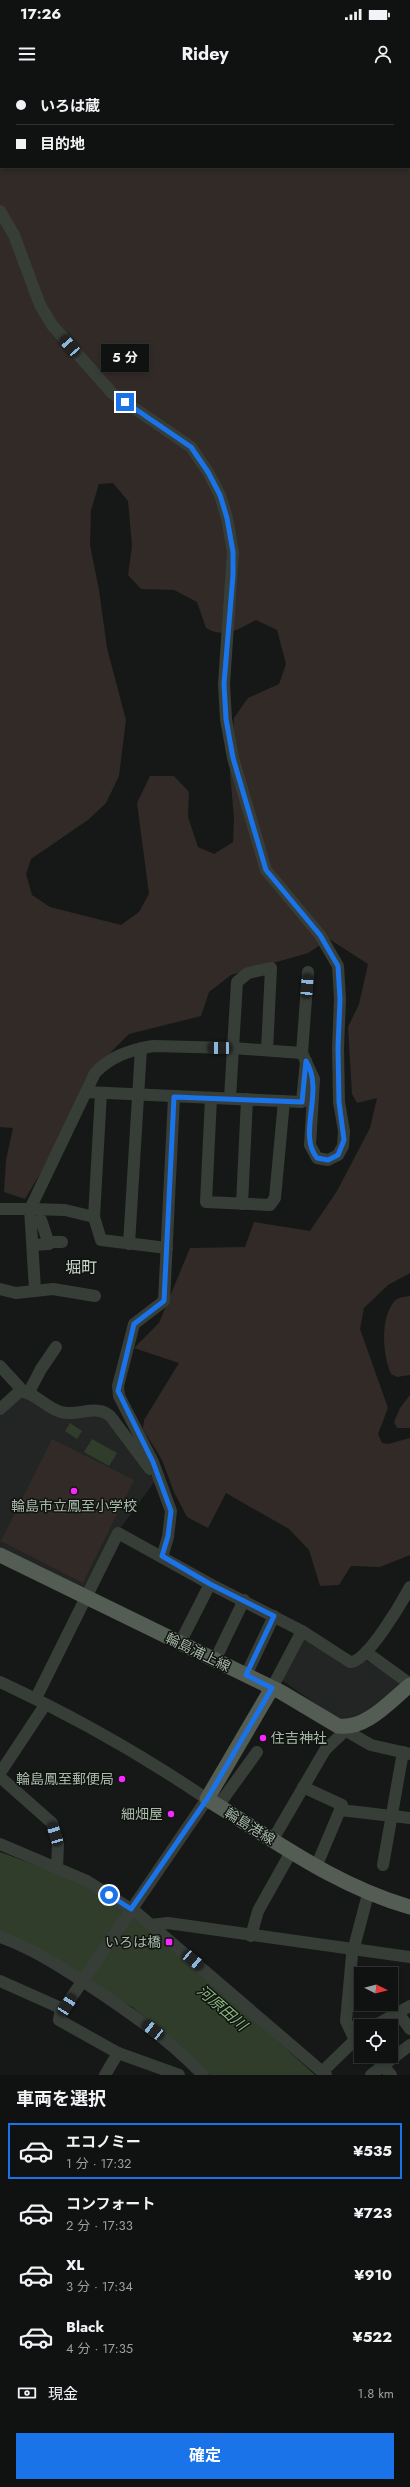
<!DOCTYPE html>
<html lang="ja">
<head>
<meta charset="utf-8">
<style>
	:root { --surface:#101211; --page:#1e201f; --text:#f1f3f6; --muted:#9c9e9f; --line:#303231; --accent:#1a73e8 }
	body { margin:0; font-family:Jost,"Noto Sans JP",sans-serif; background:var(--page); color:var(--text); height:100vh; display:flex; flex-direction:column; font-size:15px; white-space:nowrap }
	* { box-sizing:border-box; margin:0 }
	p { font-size:13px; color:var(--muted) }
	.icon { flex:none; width:22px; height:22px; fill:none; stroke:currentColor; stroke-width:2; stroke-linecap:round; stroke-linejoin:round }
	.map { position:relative; height:1995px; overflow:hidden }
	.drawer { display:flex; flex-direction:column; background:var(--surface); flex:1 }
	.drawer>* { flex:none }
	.hud { position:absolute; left:0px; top:0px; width:410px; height:88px; box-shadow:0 2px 6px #0003,0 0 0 1px var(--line); display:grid; align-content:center; height:88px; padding:0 16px; background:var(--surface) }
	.needle { width:26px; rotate:96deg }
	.tools { position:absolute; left:354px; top:1887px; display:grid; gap:8px }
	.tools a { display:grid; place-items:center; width:44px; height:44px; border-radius:0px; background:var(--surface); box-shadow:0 2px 6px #0003,0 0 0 1px var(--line); font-size:20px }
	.end { position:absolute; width:18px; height:18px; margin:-9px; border:5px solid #1a73e8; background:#fff; box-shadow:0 0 0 2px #fff }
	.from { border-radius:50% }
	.bubble { position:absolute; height:28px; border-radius:0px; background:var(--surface); box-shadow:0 2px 6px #0003,0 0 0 1px var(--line); font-size:13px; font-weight:700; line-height:28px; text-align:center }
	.car { position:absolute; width:12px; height:24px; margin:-12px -6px; border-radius:5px; box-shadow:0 0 3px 1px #0007; background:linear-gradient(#222 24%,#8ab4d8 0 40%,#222 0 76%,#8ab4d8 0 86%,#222 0) }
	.hud b { display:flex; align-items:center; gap:14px; height:38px; font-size:15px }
	.hud b+b { border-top:1px solid var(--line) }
	.hud i { width:10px; height:10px; background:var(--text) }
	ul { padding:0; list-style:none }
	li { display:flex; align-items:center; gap:12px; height:56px; margin:0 8px 6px; padding:0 8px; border:2px solid transparent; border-radius:0px }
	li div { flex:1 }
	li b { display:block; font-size:15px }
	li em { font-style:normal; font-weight:700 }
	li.active { border-color:var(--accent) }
	li>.icon { width:36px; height:36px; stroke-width:1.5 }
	h2 { padding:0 16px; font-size:18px; line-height:48px }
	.pay { display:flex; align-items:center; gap:10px; height:44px; padding:0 16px; font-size:15px }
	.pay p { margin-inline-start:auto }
	.action { display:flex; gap:8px; margin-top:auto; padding:8px 16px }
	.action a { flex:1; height:46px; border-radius:0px; background:var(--accent); color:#fff; font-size:16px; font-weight:700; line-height:46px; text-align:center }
	.status { display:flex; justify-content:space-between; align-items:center; height:28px; padding:0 20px; background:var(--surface); direction:ltr }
	.status svg { height:11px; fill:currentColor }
	header { display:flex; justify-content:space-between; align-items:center; height:52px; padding:0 16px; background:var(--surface); font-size:18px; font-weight:700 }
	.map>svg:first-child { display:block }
</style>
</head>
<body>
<div class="status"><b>17:26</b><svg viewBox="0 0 49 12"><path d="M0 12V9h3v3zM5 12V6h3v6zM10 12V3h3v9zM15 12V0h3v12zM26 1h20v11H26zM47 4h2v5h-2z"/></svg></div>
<header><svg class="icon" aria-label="menu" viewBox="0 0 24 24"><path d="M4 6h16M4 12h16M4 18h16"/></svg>Ridey<svg class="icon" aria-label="person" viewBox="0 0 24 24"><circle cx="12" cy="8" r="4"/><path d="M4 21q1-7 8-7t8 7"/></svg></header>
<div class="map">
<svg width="410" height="1995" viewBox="0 0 410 1995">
	<rect width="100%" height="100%" fill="#161817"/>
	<!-- built -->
	<g fill="#222523">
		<path d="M18,1314L59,1335L107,1337L155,1401L119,1450L86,1513L0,1471V1331Z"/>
		<path d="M302,1558H309L340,1583L349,1585L365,1580L404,1603L369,1633L346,1640L336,1638L280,1599Z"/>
	</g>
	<!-- green -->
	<g fill="#312a26" fill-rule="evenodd">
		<path d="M0,0H410V1193L388,1205L364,1228L360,1249L388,1328L378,1354L382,1363L388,1364L410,1358V1475L380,1487L351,1486L339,1505L320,1506L309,1470L289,1449L226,1413L208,1448L187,1437L174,1412L162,1380L143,1349L144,1340L179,1283L134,1268L159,1243L190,1168L245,1167L254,1142L310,1151L337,1111L370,1048L377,1018L357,1023L352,1014L348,947L359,924L368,884L329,859L308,873L231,895L209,912L201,936L129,954L95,988L44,1087L25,1119L4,1112L6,1080L13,1048L0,1047ZM1,1H409V87H1ZM113,403L128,421L132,466L128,495L141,509L174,510L197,522L206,548C224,559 239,549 256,540L277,550L286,584L279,604L248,618L234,638L230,693L234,738L233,762L214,774L198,767L188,737L189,712L174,696H150L137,723L149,814L139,832L121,845L50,827L32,815L26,794L31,779L88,740L106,723L119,696L126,640L107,568L99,510L90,465L91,430L99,404Z"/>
		<path d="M410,1216V1295L397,1297L391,1294C383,1275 380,1241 393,1223C397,1217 404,1217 410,1216Z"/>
		<path d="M410,1315V1348H397L394,1342L400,1328Z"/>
		<path d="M52,1359L134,1400L83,1503L1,1461Z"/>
	</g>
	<!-- water -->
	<g fill="#303d2b">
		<path d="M70,1343L82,1351L77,1359L65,1351Z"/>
		<path d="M92,1359L117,1373L109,1386L84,1372Z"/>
		<path d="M0,1772L83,1803L139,1841L192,1883L315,1995H210L182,1967L132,1927L0,1855Z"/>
	</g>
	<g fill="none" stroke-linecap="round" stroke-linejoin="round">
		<!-- minor -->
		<g stroke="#373e38" stroke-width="12">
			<path d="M0,131L14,155L40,225L52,245L112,313L191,367L208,392L220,415L227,438L233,472L224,604L226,639L233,678L266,790L320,855L338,886L340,919L338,968L339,1022L344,1051L343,1066L338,1075L328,1080L317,1078L310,1065L314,999L302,973L308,892"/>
			<path d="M86,1012L302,1022L306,981"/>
			<path d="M101,1013L94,1137L101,1160L167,1168"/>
			<path d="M211,1018L206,1122L270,1125L275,1118L284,1021"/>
			<path d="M230,1018L237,902L248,893L271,888L267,970"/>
			<path d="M242,1124L247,1019"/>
			<path d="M0,1129H30L95,993C111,976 130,970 153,966L233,968L302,973"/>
			<path d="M49,1162H62"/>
			<path d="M129,1164L141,968"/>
			<path d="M33,1165L49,1164L41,1140"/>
			<path d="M0,1209L16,1213L53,1209L95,1216"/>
			<path d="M35,1209L30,1129L65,1130L94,1137"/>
			<path d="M0,1286L23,1311"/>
			<path d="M29,1312L41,1289L56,1267"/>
			<path d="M0,1329L20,1311C36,1313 46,1328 61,1332C77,1337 98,1323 111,1337L150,1389"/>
			<path d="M162,1477L168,1457L171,1431L153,1382L119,1316L118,1306L134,1244L164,1221L174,1017"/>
			<path d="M180,1563L210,1504"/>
			<path d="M366,1572L410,1604"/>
			<path d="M215,1580L244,1520"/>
			<path d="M246,1595L274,1536"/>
			<path d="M0,1602C71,1635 142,1675 207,1719L60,1934L59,1940L118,1973L105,1995"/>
			<path d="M272,1608L302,1551"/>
			<path d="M36,1618L118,1453L210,1504L302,1551L350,1582C366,1584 402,1522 410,1507"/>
			<path d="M0,1693L45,1625"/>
			<path d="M0,1697L52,1743L58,1764L57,1788"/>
			<path d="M303,1707L342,1725L340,1730L410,1738"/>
			<path d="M218,1726L257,1672"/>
			<path d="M272,1761L325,1670L349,1647L350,1653L371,1665L410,1674"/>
			<path d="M0,1764L87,1801L137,1833L326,1995"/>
			<path d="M383,1785L403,1672"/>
			<path d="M316,1787L340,1730"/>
			<path d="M151,1845L168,1843L410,1877"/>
			<path d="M251,1856L258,1831L291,1772"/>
			<path d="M0,1857C34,1869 66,1890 96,1910C137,1938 168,1959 203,1995"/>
			<path d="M0,1901L63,1929"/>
			<path d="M398,1933L410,1949"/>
			<path d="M374,1946L410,1926"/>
			<path d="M354,1958L346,1941L352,1875L368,1814"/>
			<path d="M118,1973L179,1995"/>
			<path d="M375,1976L391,1995"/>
			<path d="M322,1992L361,1954"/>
			<path d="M371,1995L410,1965"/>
		</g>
		<!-- major -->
		<g stroke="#535d53" stroke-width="15">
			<path d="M0,1475L281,1612L338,1646C366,1650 390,1621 410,1605"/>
			<path d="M272,1608L207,1719C273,1759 335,1806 410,1827"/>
		</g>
	</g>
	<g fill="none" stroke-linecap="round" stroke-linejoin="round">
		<!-- route -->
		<path stroke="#1a73e8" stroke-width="5" d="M109,1815L131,1829L207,1719L272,1608L246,1595L274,1536L210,1504L162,1476L168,1456L171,1431L153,1382L118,1311L134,1244L164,1221L174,1017L302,1022L306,981C325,1011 297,1054 317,1078L328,1080L338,1075L344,1060L339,1022L338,968L340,919L338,886L320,855L266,790L233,678L226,639L224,604L233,495V472L227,438L220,415L208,392L191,367L125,322"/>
	</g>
	<!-- markers -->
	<g fill="#f827ff" stroke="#111312" stroke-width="1.5">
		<circle cx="74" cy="1411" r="4"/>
		<circle cx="263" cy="1658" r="4"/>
		<circle cx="122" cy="1699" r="4"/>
		<circle cx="171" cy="1734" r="4"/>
		<rect x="165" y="1858" width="8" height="8" rx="2"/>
	</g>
	<g text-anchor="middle" stroke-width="3" stroke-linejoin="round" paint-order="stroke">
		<!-- poi labels -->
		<g font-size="14" fill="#a7b9a7" stroke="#111312" text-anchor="end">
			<text x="74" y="1431" text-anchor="middle">輪島市立鳳至小学校</text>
			<text x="271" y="1663" text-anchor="start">住吉神社</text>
			<text x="114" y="1704">輪島鳳至郵便局</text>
			<text x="163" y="1739">細畑屋</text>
			<text x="161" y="1867">いろは橋</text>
		</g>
		<!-- street labels -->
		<g font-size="14" fill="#a7b9a7" stroke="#111312">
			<text transform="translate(198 1572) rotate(26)" y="5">輪島浦上線</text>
			<text transform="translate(250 1746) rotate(32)" y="5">輪島港線</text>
		</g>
		<!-- water labels -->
		<g font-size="15" font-style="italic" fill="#89b77b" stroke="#111312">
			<text transform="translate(222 1928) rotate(41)" y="5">河原田川</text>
		</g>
		<!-- quarter labels -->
		<g font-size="16" fill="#c8d5c9" stroke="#111312">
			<text x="81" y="1193">堀町</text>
		</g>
	</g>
</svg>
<div class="tools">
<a><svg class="needle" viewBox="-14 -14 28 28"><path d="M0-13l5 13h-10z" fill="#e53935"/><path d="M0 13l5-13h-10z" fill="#9c9e9f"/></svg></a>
<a><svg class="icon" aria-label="locate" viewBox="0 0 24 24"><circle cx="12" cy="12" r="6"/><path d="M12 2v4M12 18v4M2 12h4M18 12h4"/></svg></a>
</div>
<i class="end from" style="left:109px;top:1815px"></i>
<i class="end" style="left:125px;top:322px"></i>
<div class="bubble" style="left:101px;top:264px;width:48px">5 分</div>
<i class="car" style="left:70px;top:266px;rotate:319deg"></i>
<i class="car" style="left:307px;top:906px;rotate:4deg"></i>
<i class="car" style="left:220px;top:968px;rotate:271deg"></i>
<i class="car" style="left:55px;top:1754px;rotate:343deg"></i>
<i class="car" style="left:193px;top:1880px;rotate:130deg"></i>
<i class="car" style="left:67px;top:1925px;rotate:33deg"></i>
<i class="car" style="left:153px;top:1950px;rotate:308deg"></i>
<div class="hud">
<b><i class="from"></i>いろは蔵</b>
<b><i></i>目的地</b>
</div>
</div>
<section class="drawer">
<h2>車両を選択</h2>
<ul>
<li class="active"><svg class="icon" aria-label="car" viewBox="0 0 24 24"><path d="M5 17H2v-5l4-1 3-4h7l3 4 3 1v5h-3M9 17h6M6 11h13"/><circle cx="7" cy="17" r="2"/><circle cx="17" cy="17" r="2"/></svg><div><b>エコノミー</b><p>1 分 · 17:32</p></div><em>¥535</em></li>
<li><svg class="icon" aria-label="car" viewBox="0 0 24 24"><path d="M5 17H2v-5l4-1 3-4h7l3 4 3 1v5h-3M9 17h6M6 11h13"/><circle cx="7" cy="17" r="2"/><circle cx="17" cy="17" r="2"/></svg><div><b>コンフォート</b><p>2 分 · 17:33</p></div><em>¥723</em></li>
<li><svg class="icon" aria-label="car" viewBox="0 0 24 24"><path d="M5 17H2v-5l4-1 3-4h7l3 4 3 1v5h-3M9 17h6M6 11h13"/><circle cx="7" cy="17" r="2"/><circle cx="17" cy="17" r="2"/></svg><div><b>XL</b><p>3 分 · 17:34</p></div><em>¥910</em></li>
<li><svg class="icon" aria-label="car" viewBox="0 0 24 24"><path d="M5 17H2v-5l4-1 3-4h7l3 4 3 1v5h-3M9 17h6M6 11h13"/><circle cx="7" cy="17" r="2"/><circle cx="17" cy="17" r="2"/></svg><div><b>Black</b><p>4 分 · 17:35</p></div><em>¥522</em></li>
</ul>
<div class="pay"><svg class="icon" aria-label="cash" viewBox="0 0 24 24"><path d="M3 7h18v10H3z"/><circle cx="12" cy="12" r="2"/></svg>現金<p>1.8 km</p></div>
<div class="action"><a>確定</a></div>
</section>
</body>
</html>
